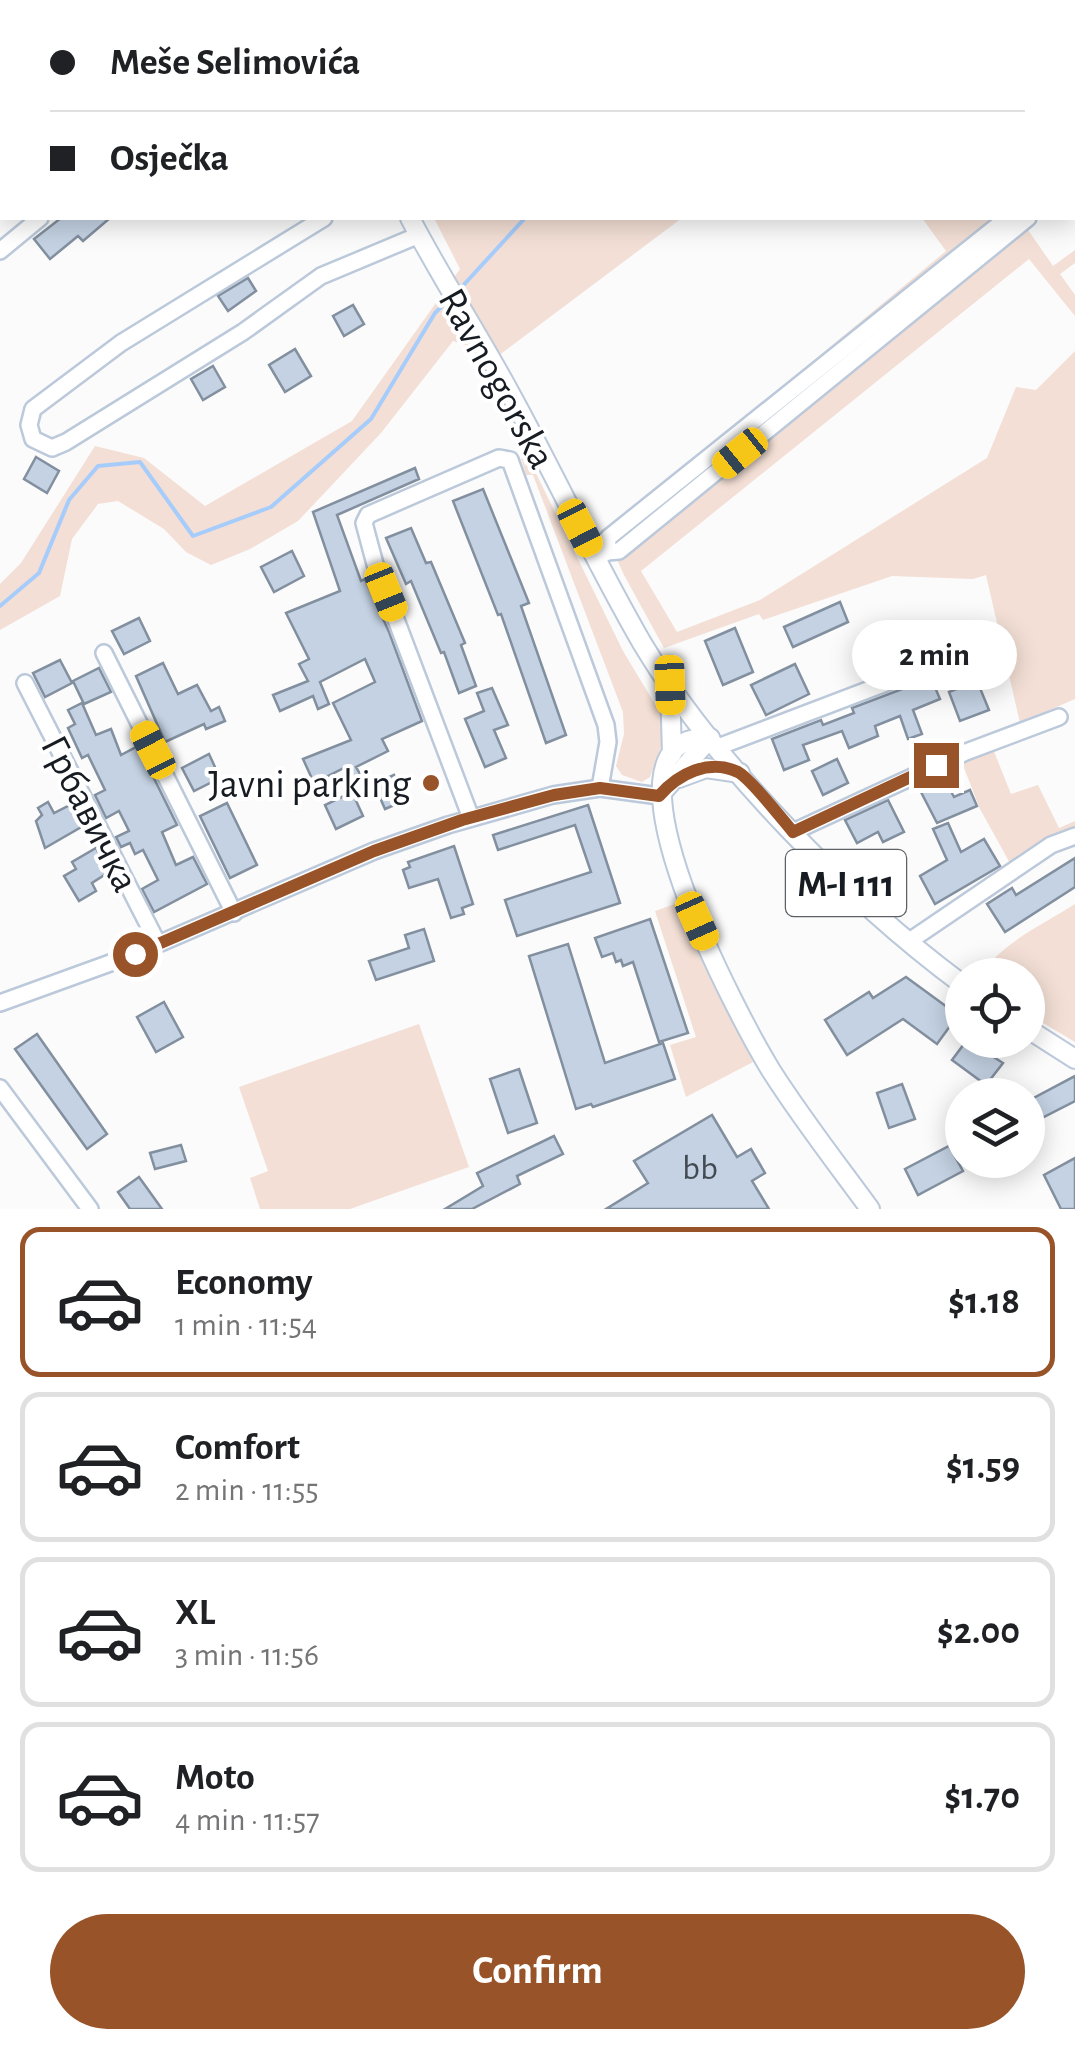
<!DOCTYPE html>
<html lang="en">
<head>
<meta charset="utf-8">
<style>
	:root { --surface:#fff; --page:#f6f6f6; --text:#202124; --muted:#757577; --line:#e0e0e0; --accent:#985328 }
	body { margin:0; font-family:"Alegreya Sans",sans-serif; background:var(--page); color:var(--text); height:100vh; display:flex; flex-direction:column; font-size:38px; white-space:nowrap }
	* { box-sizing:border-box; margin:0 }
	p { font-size:32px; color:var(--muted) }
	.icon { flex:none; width:55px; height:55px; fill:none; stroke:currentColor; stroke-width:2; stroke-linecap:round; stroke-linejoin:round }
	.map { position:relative; height:1209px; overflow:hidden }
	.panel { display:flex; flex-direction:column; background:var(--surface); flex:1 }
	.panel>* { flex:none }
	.top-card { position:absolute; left:0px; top:0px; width:1075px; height:220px; box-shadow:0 5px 25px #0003; display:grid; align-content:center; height:220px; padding:0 50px; background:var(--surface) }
	.buttons { position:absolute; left:945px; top:958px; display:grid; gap:20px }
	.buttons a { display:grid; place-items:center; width:100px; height:100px; border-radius:50%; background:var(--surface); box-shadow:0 5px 25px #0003; font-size:50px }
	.end { position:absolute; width:45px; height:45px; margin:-22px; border:12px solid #985328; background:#fff; box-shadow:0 0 0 5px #fff }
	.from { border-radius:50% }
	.bubble { position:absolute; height:70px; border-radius:35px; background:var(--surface); box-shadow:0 5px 25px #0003; font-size:32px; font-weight:700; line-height:70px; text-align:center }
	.car { position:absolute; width:30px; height:60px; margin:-30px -15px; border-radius:12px; box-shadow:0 0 8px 2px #0007; background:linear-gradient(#f5c518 24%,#345 0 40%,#f5c518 0 76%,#345 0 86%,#f5c518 0) }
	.top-card b { display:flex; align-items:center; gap:35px; height:95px; font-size:38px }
	.top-card b+b { border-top:2px solid var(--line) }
	.top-card i { width:25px; height:25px; background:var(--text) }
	ul { padding:18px 0 0; list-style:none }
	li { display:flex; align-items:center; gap:30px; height:150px; margin:0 20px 15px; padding:0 30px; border:5px solid var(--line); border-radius:20px }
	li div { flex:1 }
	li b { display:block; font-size:38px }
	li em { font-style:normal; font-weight:700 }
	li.on { border-color:var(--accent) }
	li>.icon { width:90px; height:90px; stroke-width:1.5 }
	.cta { display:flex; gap:20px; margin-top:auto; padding:20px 50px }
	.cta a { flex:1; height:115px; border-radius:60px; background:var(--accent); color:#fff; font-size:40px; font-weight:700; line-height:115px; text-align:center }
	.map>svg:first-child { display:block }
</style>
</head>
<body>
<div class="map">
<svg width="1075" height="1209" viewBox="0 0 1075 1209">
	<rect width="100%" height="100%" fill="#fbfbfb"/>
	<!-- green -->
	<g fill="#f3dfd5">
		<path d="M597,0H1075V60L1072,2H593Z"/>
		<path d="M434,218H682L498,356L453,341L381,433L298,521L250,549L211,565L186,552L164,529L118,501L98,504L72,539L60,596L0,630V584L21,563L95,446L144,458L205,506L352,421L460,269Z"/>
		<path d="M922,218H1037L1026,227L1053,266L1075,250V263L1060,274L1075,295V316L1029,259L641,571L677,632L760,600L987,458L1016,387L1036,390L1075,351V699L1020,723L986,575L973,579L892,576L763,620L759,614L664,648L624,575L605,533L946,251Z"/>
		<path d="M527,455L623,651L662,716V744L650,777L642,782L622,775L616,766L624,734L623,712L533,475H526L521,457Z"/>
		<path d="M993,749L1011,794L1038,785L1059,828L1075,821V831L1011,865L980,809L961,760Z"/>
		<path d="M675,904L753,1062L686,1097L670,1045L696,1037L655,911Z"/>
		<path d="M1075,904V1042L1028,1014V975H981C1001,943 1044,924 1075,904Z"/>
		<path d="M419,1024L469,1167L350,1209H260L250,1178L268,1171L239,1087Z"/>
	</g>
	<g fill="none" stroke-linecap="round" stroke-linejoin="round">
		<!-- stream -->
		<g stroke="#a6ccfb" stroke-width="4">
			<path d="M857,2L858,0"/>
			<path d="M459,290L525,218"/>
			<path d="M0,606L39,573L69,500L98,466L140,462L193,536L271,507L371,419L435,313L448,300"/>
		</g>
	</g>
	<!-- building -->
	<g fill="#c4d2e3" stroke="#828f9f" stroke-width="2.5">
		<path d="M61,218H110L83,241L78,236L50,259L34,239Z"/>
		<path d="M248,278L256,291L228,311L218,296Z"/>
		<path d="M353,305L364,324L344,336L333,316Z"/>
		<path d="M295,349L311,376L285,392L269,365Z"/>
		<path d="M213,366L225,387L203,400L191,379Z"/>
		<path d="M36,457L59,471L47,493L24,479Z"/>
		<path d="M415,468L419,479L337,515L361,581L365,579L389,632L422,721L382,739L388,751L356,767L360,774L350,780L344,768L314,783L303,759L351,740L333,703L375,682L365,659L320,682L329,704L318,709L313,696L280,711L273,695L308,681L299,664L309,659L286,613L340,591L313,512Z"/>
		<path d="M483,489L529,603L521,606L566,735L546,743L501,614L498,615L453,501Z"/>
		<path d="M411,528L426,563L431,562L465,643L461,645L476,686L459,693L444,652L441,653L411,581L406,584L386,538Z"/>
		<path d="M292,551L304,576L274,592L261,567Z"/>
		<path d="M840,602L848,622L793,647L784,627Z"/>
		<path d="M139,618L150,641L124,654L112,631Z"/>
		<path d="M735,628L753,672L723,685L705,641Z"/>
		<path d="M978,642L990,669L975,676L989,710L960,721L949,692L966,685L952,654Z"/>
		<path d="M60,660L72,683L45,697L33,673Z"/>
		<path d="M163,663L178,694L197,685L211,711L219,707L225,721L206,729L204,724L165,742L136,676Z"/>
		<path d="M795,664L809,694L766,715L751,685Z"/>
		<path d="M99,668L111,692L84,704L73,681Z"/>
		<path d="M931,678L940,699L913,710L922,734L908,739L900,716L875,726L878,736L849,748L842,731L803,745L809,760L784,770L772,739L821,720L823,725L854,713L852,708Z"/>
		<path d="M492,688L508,725L494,730L506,758L485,767L465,719L484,711L477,693Z"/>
		<path d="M82,703L96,735L111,729L121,755L138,746L177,825L162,832L176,865L193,857L207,884L154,912L142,889L158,880L143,850L135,854L130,843L121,847L116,837L129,831L119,811L106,818L95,795L105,790L88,755L82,758L68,728L75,724L68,710Z"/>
		<path d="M209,754L220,778L194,791L182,768Z"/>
		<path d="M837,759L848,783L823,795L812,771Z"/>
		<path d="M394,775L406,800L385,809L374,784Z"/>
		<path d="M945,780L954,797L970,790L977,806L937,823L921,792Z"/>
		<path d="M352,792L363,816L336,829L325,805Z"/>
		<path d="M888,800L904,832L883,842L878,832L857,843L845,820Z"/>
		<path d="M48,802L54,813L72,804L83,826L45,848L36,821L42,815L38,808Z"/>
		<path d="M227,803L257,865L230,878L200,816Z"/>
		<path d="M588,805L620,903L517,936L505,900L591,872L575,825L498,850L493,835Z"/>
		<path d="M948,823L961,852L984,839L1000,866L935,904L920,876L947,860L933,829Z"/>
		<path d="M454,846L473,904L462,908L464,914L451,918L438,879L409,888L403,870L410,867L408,862Z"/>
		<path d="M96,848L109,872L92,883L96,891L79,901L64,876L76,869L72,862Z"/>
		<path d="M1075,858V887L1005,932L987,904L1012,888L1016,895Z"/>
		<path d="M650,919L688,1033L659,1042L633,962L623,966L621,960L616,962L613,953L602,957L595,938Z"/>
		<path d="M424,929L434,961L376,980L369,961L409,948L405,935Z"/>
		<path d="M568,944L605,1063L663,1043L675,1079L593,1107L591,1104L576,1109L529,956Z"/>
		<path d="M906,977L958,1015L937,1044L903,1019L847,1055L825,1020L869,992L873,998Z"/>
		<path d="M164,1002L183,1037L156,1052L137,1017Z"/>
		<path d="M37,1034L107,1134L87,1149L15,1049Z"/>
		<path d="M967,1040L1003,1063L986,1085L952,1060Z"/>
		<path d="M519,1069L537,1123L508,1133L490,1079Z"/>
		<path d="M1075,1076V1101L1032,1123L1028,1115V1101Z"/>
		<path d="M902,1084L915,1119L889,1128L877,1093Z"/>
		<path d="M712,1115L737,1157L751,1149L765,1173L752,1181L769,1209H606L648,1183L634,1161Z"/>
		<path d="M554,1136L563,1154L517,1176L520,1184L472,1209H445L483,1186L477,1173Z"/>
		<path d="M181,1145L186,1161L155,1169L150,1153Z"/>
		<path d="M949,1146L963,1171L918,1195L905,1169Z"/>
		<path d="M1075,1158V1209H1061L1044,1175Z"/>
		<path d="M139,1177L162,1209H130L118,1192Z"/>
	</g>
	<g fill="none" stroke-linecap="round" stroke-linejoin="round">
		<!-- minor casing -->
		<g stroke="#bbc9da" stroke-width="20">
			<g id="minor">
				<path d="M238,2L244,0"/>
				<path d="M1072,176L1075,174"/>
				<path d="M324,218L121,343L33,409L29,425L33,439L52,448L66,442L243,332L321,276L419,235"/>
				<path d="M0,251L40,218"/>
				<path d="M607,552L619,551L1028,218"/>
				<path d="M596,559L607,552L608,538L1007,218"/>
				<path d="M104,653L234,913"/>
				<path d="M25,683L158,944"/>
				<path d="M718,747L941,662"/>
				<path d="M471,818L375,564L364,523L368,515L499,458L510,460L606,725L608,742L600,788"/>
				<path d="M793,832L966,752L1059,717"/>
				<path d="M908,942L1051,845L1075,836"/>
				<path d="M0,1003L135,954L374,851L448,825L553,795L600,788L659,796"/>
				<path d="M0,1088L90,1209"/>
			</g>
		</g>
		<!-- major casing -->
		<g stroke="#bbc9da" stroke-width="22">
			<g id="major">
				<path d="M293,0L294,2"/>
				<path d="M410,218C441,278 479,335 511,395C556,477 595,562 642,643C714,763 850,901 962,984"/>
				<path d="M670,685L672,754"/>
				<path d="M710,738C583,732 744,1027 772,1072C802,1119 837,1164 870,1209"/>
				<path d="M679,778L706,768L740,773"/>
				<path d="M659,796L710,738"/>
				<path d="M1028,1029L1075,1059"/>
			</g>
		</g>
		<!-- minor -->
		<use href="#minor" stroke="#fff" stroke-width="15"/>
		<!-- major -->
		<use href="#major" stroke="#fff" stroke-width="18"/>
	</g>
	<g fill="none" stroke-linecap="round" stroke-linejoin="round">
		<!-- route -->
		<path stroke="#985328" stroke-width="12" d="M135,954L374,851L462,820L554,795L600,788L659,796C678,774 709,758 738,772C751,779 782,819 793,832L936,765"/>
	</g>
	<!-- markers -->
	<circle fill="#985328" stroke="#fff" stroke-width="4" cx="431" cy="783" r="10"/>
	<g text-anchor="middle" stroke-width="8" stroke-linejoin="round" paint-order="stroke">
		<!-- number labels -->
		<g font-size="35" fill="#424a52">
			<text x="700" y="1179">bb</text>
		</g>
		<!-- shield labels -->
		<rect fill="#fff" stroke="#5d6064" stroke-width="2.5" x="786" y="850" width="120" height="66" rx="8"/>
		<g font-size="38" font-weight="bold" fill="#171c22">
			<text x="846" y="896">M-I 111</text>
		</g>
		<!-- street labels -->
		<g font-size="40" fill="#171c22" stroke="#fff">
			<text transform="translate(498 378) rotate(61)" y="14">Ravnogorska</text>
			<text transform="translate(91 813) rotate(63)" y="14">Грбавичка</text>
		</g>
		<!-- poi labels -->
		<g font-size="40" fill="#171c22" stroke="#fff" text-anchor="end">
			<text x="411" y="797">Javni parking</text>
		</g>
	</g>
</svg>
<div class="buttons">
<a><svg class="icon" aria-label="locate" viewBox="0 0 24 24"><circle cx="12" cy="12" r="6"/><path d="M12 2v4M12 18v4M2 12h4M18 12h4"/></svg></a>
<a><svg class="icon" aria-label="layers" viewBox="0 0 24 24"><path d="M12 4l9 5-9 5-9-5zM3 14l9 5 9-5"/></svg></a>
</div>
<i class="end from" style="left:135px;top:954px"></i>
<i class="end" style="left:936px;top:765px"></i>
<div class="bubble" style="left:852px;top:620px;width:165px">2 min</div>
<i class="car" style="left:740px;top:453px;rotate:231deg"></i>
<i class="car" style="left:580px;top:528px;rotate:153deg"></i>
<i class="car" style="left:386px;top:592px;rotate:158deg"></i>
<i class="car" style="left:670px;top:685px;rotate:178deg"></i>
<i class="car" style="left:153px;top:750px;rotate:333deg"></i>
<i class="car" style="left:697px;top:921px;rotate:156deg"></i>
<div class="top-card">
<b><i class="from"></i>Meše Selimovića</b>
<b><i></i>Osječka</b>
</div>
</div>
<section class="panel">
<ul>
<li class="on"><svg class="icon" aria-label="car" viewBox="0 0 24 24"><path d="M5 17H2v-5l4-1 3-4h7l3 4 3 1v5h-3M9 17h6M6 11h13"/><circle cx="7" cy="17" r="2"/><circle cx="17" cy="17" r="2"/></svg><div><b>Economy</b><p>1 min · 11:54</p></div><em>$1.18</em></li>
<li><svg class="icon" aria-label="car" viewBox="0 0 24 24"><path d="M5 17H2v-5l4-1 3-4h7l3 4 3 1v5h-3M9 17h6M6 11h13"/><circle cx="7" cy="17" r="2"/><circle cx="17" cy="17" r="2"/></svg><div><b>Comfort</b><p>2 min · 11:55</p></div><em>$1.59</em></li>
<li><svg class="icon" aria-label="car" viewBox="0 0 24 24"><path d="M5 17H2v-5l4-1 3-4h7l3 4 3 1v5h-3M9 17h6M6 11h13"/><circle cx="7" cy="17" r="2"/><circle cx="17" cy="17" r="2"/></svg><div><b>XL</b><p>3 min · 11:56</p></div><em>$2.00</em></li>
<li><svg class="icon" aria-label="car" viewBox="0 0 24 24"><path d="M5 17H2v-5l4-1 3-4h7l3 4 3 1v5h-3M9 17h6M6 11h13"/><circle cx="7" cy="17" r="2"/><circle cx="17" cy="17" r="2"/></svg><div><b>Moto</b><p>4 min · 11:57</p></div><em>$1.70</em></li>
</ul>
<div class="cta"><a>Confirm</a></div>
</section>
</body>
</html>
